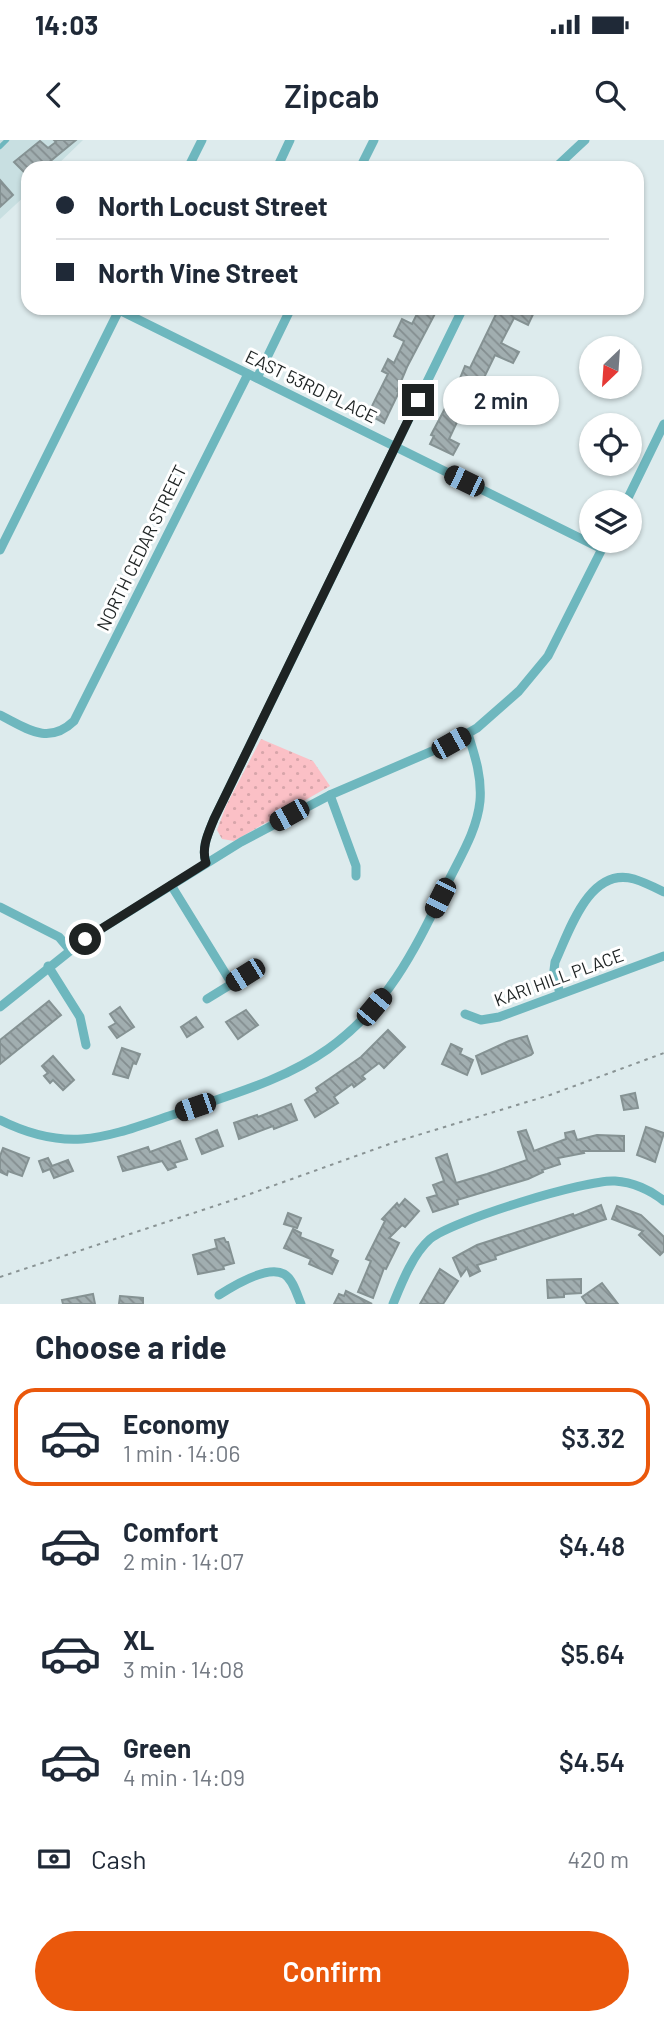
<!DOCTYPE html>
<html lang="en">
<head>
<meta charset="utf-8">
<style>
	:root { --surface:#fff; --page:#f2f2f3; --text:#1f2937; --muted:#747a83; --line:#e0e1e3; --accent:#ea580c }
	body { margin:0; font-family:Barlow,sans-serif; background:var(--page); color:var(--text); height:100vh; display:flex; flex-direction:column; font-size:26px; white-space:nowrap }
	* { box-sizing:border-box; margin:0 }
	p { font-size:23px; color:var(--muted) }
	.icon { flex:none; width:38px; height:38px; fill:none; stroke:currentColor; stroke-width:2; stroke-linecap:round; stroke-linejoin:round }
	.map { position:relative; height:1164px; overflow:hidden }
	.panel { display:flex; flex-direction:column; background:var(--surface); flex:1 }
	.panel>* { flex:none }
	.guide { position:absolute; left:21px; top:21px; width:623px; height:154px; border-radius:21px; box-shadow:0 2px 5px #0004; display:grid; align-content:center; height:154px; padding:0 35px; background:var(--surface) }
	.needle { width:46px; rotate:205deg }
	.fabs { position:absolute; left:579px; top:196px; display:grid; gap:14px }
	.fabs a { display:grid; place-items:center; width:63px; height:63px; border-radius:50%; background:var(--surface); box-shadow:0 2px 5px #0004; font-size:35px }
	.end { position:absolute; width:32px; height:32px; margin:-16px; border:9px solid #1e2323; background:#fff; box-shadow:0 0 0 4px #fff }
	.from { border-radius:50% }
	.bubble { position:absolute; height:49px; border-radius:24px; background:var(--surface); box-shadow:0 2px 5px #0004; font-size:23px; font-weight:600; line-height:49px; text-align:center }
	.car { position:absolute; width:21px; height:42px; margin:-21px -10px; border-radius:9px; box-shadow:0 0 5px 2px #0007; background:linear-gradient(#222 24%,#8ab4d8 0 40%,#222 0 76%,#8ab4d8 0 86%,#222 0) }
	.guide b { display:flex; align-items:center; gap:24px; height:66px; font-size:26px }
	.guide b+b { border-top:2px solid var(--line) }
	.guide i { width:18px; height:18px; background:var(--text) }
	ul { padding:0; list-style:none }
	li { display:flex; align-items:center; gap:21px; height:98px; margin:0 14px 10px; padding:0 21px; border:4px solid transparent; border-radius:21px }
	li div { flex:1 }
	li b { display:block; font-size:26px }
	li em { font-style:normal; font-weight:600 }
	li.active { border-color:var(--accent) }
	li>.icon { width:63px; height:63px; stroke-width:1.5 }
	h2 { padding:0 35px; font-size:32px; line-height:84px }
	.pay { display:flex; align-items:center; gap:18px; height:77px; padding:0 35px; font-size:26px }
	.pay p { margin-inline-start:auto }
	.cta { display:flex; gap:14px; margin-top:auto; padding:14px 35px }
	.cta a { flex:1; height:80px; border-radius:42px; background:var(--accent); color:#fff; font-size:28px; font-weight:600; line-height:80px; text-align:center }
	.status { display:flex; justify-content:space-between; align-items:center; height:49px; padding:0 35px; background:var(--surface); direction:ltr }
	.status svg { height:19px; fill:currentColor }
	header { display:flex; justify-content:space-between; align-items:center; height:91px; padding:0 35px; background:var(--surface); font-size:32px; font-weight:600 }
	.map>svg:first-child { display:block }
</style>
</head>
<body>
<div class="status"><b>14:03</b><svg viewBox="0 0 49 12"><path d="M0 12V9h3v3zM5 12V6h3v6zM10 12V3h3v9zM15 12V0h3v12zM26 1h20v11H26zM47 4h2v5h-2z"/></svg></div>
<header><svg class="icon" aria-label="back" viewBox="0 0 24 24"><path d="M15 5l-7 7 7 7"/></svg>Zipcab<svg class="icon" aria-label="search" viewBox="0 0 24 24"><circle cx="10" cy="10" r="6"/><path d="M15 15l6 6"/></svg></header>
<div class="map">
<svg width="664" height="1164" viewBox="0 0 664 1164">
	<defs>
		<pattern id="green-dots" width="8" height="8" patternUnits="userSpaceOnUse" patternTransform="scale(1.75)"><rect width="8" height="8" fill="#fbc0c6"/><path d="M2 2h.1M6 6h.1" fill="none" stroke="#d7a5aa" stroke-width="1.8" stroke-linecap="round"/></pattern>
		<pattern id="building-back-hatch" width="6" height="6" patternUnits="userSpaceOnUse" patternTransform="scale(1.75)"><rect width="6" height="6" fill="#a1aeb0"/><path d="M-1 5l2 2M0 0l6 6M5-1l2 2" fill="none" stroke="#838d8f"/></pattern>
	</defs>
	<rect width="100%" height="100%" fill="#ddebed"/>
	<!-- built -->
	<path fill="#c8dfe1" d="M0,0H83L54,28H28V53L0,79Z"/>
	<!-- green -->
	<path fill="url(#green-dots)" d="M261,599L313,621L330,646L234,701L222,699L217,690L226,666Z"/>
	<!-- building -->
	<g fill="url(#building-back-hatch)" stroke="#859293" stroke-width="2">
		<path d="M54,0H76L42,28H28V36L14,22L40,1L48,8L56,2Z"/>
		<path d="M0,40L13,55L0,67Z"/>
		<path d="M420,168H438L407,227L397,251L399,252L384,283L368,274L388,234L382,231L388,219L394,223L403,204L404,201L394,196L402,179L412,184Z"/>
		<path d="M499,168H536L528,185L514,178L501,203L519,212L513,223L495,215L479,248L474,246L449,299L459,304L453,315L430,304L434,296L431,295L451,257L452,258L465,226L470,228Z"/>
		<path d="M49,861L61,875L0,924V900Z"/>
		<path d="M120,867L134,887L117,898L109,887L116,883L110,874Z"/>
		<path d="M246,870L258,885L238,899L226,882Z"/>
		<path d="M196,877L203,887L187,897L181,887Z"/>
		<path d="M388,890L405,907L384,928L379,923L362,936L365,939L354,947L352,944L334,957L338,963L315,977L305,960L318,952L316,948L361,917Z"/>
		<path d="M527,896L533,913L531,915L482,934L476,916L509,901Z"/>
		<path d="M451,904L462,909L460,914L473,920L467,935L442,924Z"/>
		<path d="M122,908L140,914L136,924L133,923L128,938L113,934Z"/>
		<path d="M53,916L74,940L63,950L53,940L50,943L44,936L48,933L42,926Z"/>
		<path d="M635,953L638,968L624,970L621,956Z"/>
		<path d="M291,964L297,980L274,989L273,986L239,999L234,983L257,975L258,977Z"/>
		<path d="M646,987L664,993L655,1022L637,1015Z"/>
		<path d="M217,990L223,1006L202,1014L196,999Z"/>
		<path d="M526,990L534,1011L566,999L565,993L574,991L577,1000L597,995L624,996V1011H583L584,1013L558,1018L560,1024L542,1030L543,1032L528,1039L457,1060L458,1064L433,1072L427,1058L437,1055L433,1045L444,1041L436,1018L447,1014L456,1043L487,1034L527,1020L518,992Z"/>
		<path d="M180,1001L187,1019L174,1023L176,1027L168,1030L162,1021L123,1031L118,1017L148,1007L150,1012Z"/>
		<path d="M3,1008L29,1018L22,1036L8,1031L7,1035L0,1032V1016Z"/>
		<path d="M48,1018L52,1026L68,1020L73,1031L54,1038L50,1029L43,1032L39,1021Z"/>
		<path d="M405,1059L419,1071L405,1087L402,1085L389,1098L399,1103L386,1129L384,1128L373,1158L358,1152L371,1121L366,1119L385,1081L382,1079L397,1063L399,1066Z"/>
		<path d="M601,1065L606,1079L495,1116L496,1119L477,1125L480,1131L470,1136L467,1128L461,1136L453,1118L477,1105L573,1074L574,1076Z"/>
		<path d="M617,1066L641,1075L664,1097V1111L660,1115L639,1095L643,1091L612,1079Z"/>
		<path d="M288,1073L301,1078L297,1088L284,1084Z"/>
		<path d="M293,1089L301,1093L300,1097L333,1110L330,1117L338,1121L332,1134L309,1124L311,1119L284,1108Z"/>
		<path d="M224,1098L226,1102H228L234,1123L223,1126L224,1129L198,1134L193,1115L217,1108L215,1100Z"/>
		<path d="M440,1129L458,1141L443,1164H420Z"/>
		<path d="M581,1139V1153L564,1154V1157L548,1158L547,1140Z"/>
		<path d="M602,1143L618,1164H587L582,1157Z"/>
		<path d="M346,1151L372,1164H334L339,1154L344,1156Z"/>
		<path d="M93,1154L95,1164H63L62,1160Z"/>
		<path d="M120,1156L143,1158V1164H119Z"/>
	</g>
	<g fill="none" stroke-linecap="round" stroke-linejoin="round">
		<!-- path -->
		<path stroke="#899394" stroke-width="2" stroke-dasharray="3.5 5" stroke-linecap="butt" d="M0,1137L236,1059L395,1002L550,955L664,913"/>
		<!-- service -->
		<path stroke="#6eb7be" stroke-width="4.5" d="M0,7L7,0"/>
		<!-- minor -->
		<g stroke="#6eb7be" stroke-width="9">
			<path d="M188,28L202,0"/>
			<path d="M277,28L290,0"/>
			<path d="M360,28L374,0"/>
			<path d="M555,28L585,0"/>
			<path d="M119,170L602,409"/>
			<path d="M257,238L291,168"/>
			<path d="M626,362L664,284"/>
			<path d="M0,410L120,168"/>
			<path d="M0,575C26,588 48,606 74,581L248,234"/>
			<path d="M330,655L356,726V736"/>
			<path d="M206,723C201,708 208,694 214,679L463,168"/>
			<path d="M171,745L232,844"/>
			<path d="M0,767L59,797L70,810"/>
			<path d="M48,826L80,877L86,905"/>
			<path d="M560,854L554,830L555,822C569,792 589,726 634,739C644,742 654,747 664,752"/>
			<path d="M207,859L259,827"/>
			<path d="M0,867L85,799L241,702L330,655L451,603L477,588L519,551L548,516L606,401"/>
			<path d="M465,874L481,880L499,877L664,816"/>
			<path d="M0,980C70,1015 109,996 178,973C229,955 283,941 328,909C389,865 415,809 447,744C460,717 477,691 480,661C482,637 475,616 468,594"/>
			<path d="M219,1155C233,1146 267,1125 284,1134C293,1139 297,1155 301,1164"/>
			<path d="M393,1164C402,1142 413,1114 430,1099C451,1081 587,1039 615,1041C632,1042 651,1050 664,1061"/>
		</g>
	</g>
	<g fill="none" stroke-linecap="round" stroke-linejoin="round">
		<!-- route -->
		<path stroke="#1e2323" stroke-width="9" d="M85,799L206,723C201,708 208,694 214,679L418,260"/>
	</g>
	<g text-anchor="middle" stroke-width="6" stroke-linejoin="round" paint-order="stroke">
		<!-- street labels -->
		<g font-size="18" fill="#1e2323" stroke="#fff">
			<text transform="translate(311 247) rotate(26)" y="6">EAST 53RD PLACE</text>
			<text transform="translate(142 408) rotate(-64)" y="6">NORTH CEDAR STREET</text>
			<text transform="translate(559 838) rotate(-20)" y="6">KARI HILL PLACE</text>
		</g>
	</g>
</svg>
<div class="fabs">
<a><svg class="needle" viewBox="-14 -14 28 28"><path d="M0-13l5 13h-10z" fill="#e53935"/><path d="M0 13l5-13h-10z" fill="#747a83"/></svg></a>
<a><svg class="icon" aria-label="locate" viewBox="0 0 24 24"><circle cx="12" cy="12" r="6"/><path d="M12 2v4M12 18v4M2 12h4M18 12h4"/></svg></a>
<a><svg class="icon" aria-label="layers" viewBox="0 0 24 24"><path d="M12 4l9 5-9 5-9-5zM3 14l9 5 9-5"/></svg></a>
</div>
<i class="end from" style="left:85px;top:799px"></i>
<i class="end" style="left:418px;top:260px"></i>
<div class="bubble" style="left:443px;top:236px;width:116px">2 min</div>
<i class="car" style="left:464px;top:341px;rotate:296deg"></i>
<i class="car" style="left:451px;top:603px;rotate:61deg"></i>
<i class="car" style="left:289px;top:675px;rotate:241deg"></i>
<i class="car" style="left:440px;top:758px;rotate:207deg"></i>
<i class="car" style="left:245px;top:835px;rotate:238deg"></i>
<i class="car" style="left:374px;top:867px;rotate:40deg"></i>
<i class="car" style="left:195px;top:967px;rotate:251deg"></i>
<div class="guide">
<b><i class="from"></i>North Locust Street</b>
<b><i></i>North Vine Street</b>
</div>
</div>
<section class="panel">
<h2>Choose a ride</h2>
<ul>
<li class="active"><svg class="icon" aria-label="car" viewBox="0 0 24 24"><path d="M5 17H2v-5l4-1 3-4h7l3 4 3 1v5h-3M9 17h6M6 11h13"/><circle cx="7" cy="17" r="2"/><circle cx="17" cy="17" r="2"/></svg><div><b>Economy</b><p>1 min · 14:06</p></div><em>$3.32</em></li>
<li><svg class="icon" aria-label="car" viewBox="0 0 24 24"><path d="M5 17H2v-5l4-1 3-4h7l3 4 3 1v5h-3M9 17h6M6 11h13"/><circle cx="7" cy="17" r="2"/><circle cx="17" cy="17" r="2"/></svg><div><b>Comfort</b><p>2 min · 14:07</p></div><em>$4.48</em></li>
<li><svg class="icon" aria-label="car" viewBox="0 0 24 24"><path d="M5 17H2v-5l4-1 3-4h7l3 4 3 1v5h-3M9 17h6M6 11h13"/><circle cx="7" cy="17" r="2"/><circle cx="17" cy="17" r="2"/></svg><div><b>XL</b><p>3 min · 14:08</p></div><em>$5.64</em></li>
<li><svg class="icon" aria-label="car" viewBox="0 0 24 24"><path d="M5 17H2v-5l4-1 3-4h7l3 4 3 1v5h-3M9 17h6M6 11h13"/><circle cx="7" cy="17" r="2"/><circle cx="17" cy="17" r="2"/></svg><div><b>Green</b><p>4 min · 14:09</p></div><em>$4.54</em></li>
</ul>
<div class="pay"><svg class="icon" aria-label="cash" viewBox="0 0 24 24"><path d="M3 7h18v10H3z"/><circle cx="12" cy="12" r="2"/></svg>Cash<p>420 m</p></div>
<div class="cta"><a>Confirm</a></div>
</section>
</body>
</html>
